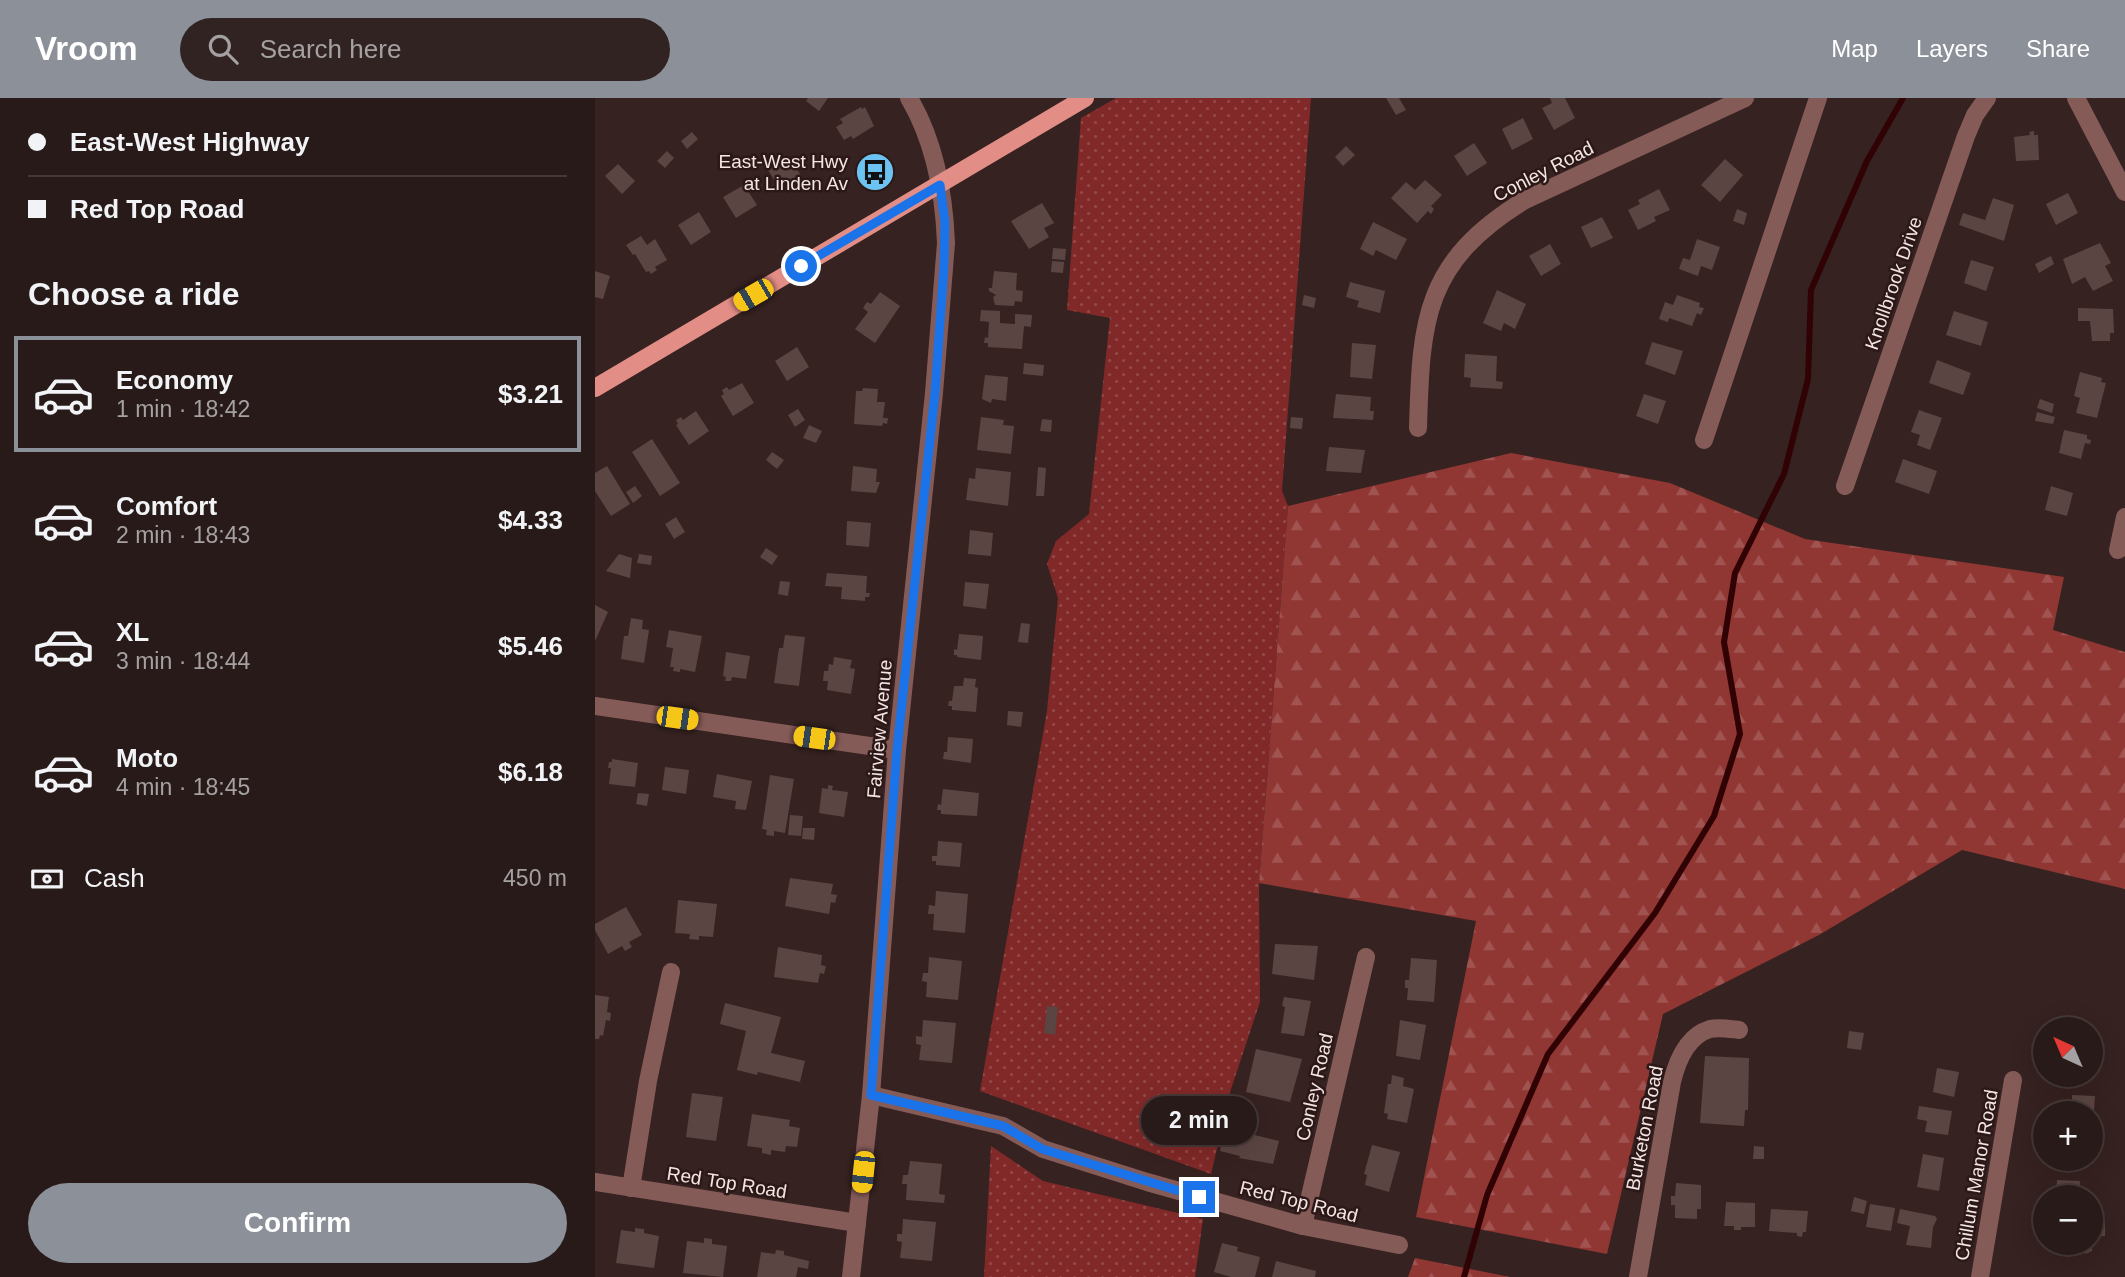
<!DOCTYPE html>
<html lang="en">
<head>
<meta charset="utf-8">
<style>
	:root { --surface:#281a18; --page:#302321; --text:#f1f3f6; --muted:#a5a1a2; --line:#443837; --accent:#8c9099 }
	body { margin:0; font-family:Helvetica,sans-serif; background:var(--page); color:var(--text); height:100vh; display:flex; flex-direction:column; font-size:26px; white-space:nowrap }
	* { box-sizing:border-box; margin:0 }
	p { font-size:23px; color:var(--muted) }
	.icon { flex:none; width:38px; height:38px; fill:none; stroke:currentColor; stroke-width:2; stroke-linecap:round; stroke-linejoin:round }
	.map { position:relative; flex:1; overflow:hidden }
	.panel { display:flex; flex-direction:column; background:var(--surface); width:595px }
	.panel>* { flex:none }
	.banner { display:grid; align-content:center; height:154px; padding:0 28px; background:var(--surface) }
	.needle { width:46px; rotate:316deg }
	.buttons { position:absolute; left:1438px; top:919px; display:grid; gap:14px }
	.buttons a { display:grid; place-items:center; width:70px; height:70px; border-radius:50%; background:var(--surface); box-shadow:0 7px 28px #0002,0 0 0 2px var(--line); font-size:35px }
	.end { position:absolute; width:32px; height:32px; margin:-16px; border:9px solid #1a73e8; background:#fff; box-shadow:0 0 0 4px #fff }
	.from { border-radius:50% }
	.bubble { position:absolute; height:49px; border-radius:24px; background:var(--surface); box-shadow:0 7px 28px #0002,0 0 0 2px var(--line); font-size:23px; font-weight:700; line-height:49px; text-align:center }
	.car { position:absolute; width:21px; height:42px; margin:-21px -10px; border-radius:9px; box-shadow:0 0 5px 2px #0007; background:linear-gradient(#f5c518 24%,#345 0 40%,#f5c518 0 76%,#345 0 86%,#f5c518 0) }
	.banner b { display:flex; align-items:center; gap:24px; height:66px; font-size:26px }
	.banner b+b { border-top:2px solid var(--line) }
	.banner i { width:18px; height:18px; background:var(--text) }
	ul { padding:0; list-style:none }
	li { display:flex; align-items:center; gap:21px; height:116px; margin:0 14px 10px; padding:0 14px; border:4px solid transparent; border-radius:0px }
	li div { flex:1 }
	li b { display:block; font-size:26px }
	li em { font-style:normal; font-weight:700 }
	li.active { border-color:var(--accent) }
	li>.icon { width:63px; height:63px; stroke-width:1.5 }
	h2 { padding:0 28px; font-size:32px; line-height:84px }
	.pay { display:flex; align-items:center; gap:18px; height:77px; padding:0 28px; font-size:26px }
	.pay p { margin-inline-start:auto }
	.primary-button { display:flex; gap:14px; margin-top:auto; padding:14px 28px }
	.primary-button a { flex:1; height:80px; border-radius:42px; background:var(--accent); color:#fff; font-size:28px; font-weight:700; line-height:80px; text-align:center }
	header { display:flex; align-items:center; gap:42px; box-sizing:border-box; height:98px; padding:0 35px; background:var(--accent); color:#fff }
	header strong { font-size:33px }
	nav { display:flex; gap:38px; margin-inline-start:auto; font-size:24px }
	.search { width:490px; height:63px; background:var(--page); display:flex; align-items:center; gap:18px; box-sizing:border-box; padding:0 24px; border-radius:38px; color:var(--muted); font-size:26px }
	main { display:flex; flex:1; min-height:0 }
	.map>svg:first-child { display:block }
</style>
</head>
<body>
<header>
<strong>Vroom</strong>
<div class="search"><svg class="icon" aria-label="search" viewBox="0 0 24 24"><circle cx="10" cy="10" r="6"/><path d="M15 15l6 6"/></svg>Search here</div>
<nav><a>Map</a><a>Layers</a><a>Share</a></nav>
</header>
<main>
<section class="panel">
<div class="banner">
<b><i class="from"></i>East-West Highway</b>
<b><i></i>Red Top Road</b>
</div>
<h2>Choose a ride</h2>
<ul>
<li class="active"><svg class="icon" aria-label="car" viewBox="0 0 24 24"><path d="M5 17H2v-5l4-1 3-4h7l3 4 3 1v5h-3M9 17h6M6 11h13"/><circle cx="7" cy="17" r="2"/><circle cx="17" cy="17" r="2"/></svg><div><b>Economy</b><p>1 min · 18:42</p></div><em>$3.21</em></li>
<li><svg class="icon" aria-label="car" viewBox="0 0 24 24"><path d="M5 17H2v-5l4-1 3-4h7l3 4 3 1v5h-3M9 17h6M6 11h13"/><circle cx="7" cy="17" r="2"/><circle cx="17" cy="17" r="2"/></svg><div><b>Comfort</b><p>2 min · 18:43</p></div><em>$4.33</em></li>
<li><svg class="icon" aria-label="car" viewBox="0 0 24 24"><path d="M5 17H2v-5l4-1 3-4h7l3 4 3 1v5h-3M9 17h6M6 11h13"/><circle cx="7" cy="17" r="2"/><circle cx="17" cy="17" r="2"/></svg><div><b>XL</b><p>3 min · 18:44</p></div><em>$5.46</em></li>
<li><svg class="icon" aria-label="car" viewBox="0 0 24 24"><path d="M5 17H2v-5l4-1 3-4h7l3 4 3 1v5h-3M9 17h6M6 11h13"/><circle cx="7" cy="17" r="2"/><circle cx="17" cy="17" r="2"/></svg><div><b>Moto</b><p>4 min · 18:45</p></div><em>$6.18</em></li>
</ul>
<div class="pay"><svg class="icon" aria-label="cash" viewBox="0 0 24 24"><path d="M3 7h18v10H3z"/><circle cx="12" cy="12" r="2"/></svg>Cash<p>450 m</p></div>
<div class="primary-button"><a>Confirm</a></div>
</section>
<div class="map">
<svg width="1530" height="1179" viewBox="0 0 1530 1179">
	<defs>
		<pattern id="grass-dots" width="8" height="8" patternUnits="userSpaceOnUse" patternTransform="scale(1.75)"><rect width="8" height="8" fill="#812928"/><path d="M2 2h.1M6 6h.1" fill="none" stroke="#934847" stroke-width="1.8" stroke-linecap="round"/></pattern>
		<pattern id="forest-firs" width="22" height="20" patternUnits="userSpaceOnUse" patternTransform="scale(1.75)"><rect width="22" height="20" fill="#903633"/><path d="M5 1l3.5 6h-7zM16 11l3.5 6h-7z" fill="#a05350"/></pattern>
	</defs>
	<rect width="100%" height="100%" fill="#362220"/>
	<!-- grass -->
	<g fill="url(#grass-dots)">
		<path d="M521,0H716L687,393L693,408L664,785L665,904L636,991L616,1076L385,993L452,613L463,500L452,466L461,443L494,416L515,220L472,212L486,20Z"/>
		<path d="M396,1048L448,1083L608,1121L600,1179H389Z"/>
	</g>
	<!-- forest -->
	<g fill="url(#forest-firs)">
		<path d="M916,355L1075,385L1210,441L1469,479L1458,532L1530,554V791L1367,752L1224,837L1068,916L1012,1156L821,1119L881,823L664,785L693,408Z"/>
		<path d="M820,1160L915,1179H813Z"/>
	</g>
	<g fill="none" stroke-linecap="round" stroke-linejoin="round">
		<!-- stream -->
		<path stroke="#300204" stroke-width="6" d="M869,1179L892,1097L953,956L1060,815L1119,718L1145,636L1129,544L1140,475L1189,376L1213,281L1216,192L1272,63L1308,0"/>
	</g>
	<!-- building -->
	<g fill="#5b4542">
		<path d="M213,0H233L224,13L211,3Z"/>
		<path d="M791,0H804L811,12L801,17Z"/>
		<path d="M955,0H970L980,20L959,32L947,10L957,5Z"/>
		<path d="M266,9L267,11L270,9L279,28L258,41L256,38L249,42L241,29L248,25L245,21Z"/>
		<path d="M928,20L938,41L917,52L907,31Z"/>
		<path d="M1439,33V37H1443L1444,62L1421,63L1419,39L1435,37L1434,34Z"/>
		<path d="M97,34L103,41L92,51L86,43Z"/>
		<path d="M879,45L892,65L872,78L859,58Z"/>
		<path d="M751,48L760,57L748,68L740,59Z"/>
		<path d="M72,53L79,60L70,70L62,63Z"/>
		<path d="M194,59L207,79L186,93L173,72Z"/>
		<path d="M1130,61L1148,77L1125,104L1106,87Z"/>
		<path d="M23,66L40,83L27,96L10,78Z"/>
		<path d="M830,82L847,97L836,108L839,111L836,116L833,113L822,125L796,100L811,84L820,92Z"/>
		<path d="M149,87L162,107L141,120L128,99Z"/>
		<path d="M1064,91L1075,112L1059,119L1061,123L1043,132L1033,112L1045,106L1043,102Z"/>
		<path d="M1473,95L1483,115L1461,127L1451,106Z"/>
		<path d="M1398,100L1419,107L1409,143L1364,127L1368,115L1390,122Z"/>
		<path d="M447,105L459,125L449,130L454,139L434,151L416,123Z"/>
		<path d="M1142,111L1152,115L1149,127L1138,123Z"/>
		<path d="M104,114L116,134L96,147L83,127Z"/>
		<path d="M1007,119L1018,140L996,150L986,129Z"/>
		<path d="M778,124L812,141L801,162L781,152L778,158L765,151Z"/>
		<path d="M46,138L52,147L60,141L72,162L60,169L62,172L56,176L54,173L51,174L40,156L38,157L31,147Z"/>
		<path d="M1102,141L1125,149L1117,172L1106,168L1103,178L1084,171L1088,160L1095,162Z"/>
		<path d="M1505,145L1516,165L1510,168L1518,183L1498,193L1490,179L1477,186L1468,161Z"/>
		<path d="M955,146L966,166L946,178L934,158Z"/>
		<path d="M458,150L471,151L470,162L457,161Z"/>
		<path d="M1456,158L1459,166L1444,175L1440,166Z"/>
		<path d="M1376,162L1399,169L1391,193L1369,185Z"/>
		<path d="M457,163L469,164L468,175L456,174Z"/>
		<path d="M0,173L15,178L8,201L0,199Z"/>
		<path d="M399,173L422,175L421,192L428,193L427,204L420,203L419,208L400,207L398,199L401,197L394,193V190H397Z"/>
		<path d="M755,184L790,193L785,215L762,209L764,203L751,199Z"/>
		<path d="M902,192L931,206L920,231L909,225L906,233L888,225Z"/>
		<path d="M285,194L305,208L280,245L260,231L273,214L268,210L272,204L276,206Z"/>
		<path d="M709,197L721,200L719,210L707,207Z"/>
		<path d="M1082,197L1105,205L1104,209L1109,210L1106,217L1102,215L1097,228L1074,220L1073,224L1064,221L1070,204L1078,207Z"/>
		<path d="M1483,210L1518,211L1519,235H1515V243H1497L1495,223H1483Z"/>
		<path d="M386,212L405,213V225L420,226V216L437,217L436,229L429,228L427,251L393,249V245H389L390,239L393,240L394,224L385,223Z"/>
		<path d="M1359,213L1393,224L1386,248L1351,237Z"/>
		<path d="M1057,244L1088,253L1080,277L1050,266Z"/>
		<path d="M757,245L781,247L777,281L755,279Z"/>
		<path d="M202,249L214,269L192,283L180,263Z"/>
		<path d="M870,256L902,258L901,283L908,284L907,291L875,289L876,280L869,279Z"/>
		<path d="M1342,262L1376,275L1368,297L1334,285Z"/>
		<path d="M429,265L449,267L448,278L428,276Z"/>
		<path d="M1485,274L1507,280L1506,284L1511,285L1502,320L1481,315L1485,300L1479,298Z"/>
		<path d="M390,277L413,279L411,303L397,301L396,305L387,301Z"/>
		<path d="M147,285L159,305L138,318L126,298L129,296L127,292L132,289L134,292Z"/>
		<path d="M268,290L283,291L282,304H290L288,320H293L292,326L288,325L287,328L259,326L261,293H267Z"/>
		<path d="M741,296L776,299L775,313H779L778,322L738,320Z"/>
		<path d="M1049,296L1071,303L1063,326L1041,318Z"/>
		<path d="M1445,301L1459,306L1457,315L1442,310Z"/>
		<path d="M203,311L210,322L200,329L193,317Z"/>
		<path d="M1324,312L1347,320L1335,352L1322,347L1325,337L1316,334Z"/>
		<path d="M101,313L114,333L94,347L81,327L83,326L81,322L86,319L88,322Z"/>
		<path d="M1442,314L1460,319L1458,326L1440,323Z"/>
		<path d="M386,319L409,322L408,327L419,328L416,356L382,352Z"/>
		<path d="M696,319L708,320L707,331L695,330Z"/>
		<path d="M447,321L457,322L456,334L445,333Z"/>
		<path d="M214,327L227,333L221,345L208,340Z"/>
		<path d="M1469,332L1492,337V341L1496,342L1495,346L1490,345L1486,361L1464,355Z"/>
		<path d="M57,341L85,385L65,398L37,354Z"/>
		<path d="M734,349L770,352L766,375L731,373Z"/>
		<path d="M177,354L189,362L182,371L171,362Z"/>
		<path d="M1308,361L1342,373L1334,396L1300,384Z"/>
		<path d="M12,368L35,406L16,418L0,393V375Z"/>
		<path d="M258,368L282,371L281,384H285L281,395L256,393Z"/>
		<path d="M443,369L451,370L449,398H441Z"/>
		<path d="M381,370L416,374L413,408L371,402L374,380L380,381Z"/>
		<path d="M40,388L47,398L38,405L31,394Z"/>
		<path d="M1456,388L1478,395L1472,418L1450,412Z"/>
		<path d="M81,419L90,434L79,441L70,426Z"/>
		<path d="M252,423L276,425L274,449L251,447Z"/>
		<path d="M375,432L398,435L396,458L373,456Z"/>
		<path d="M171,450L183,458L177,467L165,459Z"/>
		<path d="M24,456L37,460L35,480L11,473Z"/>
		<path d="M44,456L57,458L56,467L42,465Z"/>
		<path d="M232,475L272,478L271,495H275L274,499H270V503L246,501L247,489L230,488Z"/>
		<path d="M185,483L195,484L193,498L183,496Z"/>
		<path d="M370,484L394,486L391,511L368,508Z"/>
		<path d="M0,507L13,514L0,543Z"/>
		<path d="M36,520L48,522L47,531L54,532L49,565L26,561L29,538H33Z"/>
		<path d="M426,525L435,526L433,545L423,544Z"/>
		<path d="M74,532L107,538L100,574L85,571V574L78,573L79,569H75L78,550L71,549Z"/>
		<path d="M364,536L388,538L386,562L362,559V557H359V551L362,552Z"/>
		<path d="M190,537L210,539L204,588L179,585L184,550H188Z"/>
		<path d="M131,554L155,558L151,581L137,579L136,583H130L131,579L128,578Z"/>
		<path d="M239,559L257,562L255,570L260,571L256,596L232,592L233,583H228L229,573H233L234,566L238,567Z"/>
		<path d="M369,580L381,581L380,589L383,590L381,614L357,612V608H353L354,603H357L359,588H368Z"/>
		<path d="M413,613L428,614L426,629L412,627Z"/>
		<path d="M353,639L378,641L376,665L348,661L349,654H352Z"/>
		<path d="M17,661L43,665L40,689L14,686L16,670H13L14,664H17Z"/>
		<path d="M70,669L94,672L91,696L67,692Z"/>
		<path d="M122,676L157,683L151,712L140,711L141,703L118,699Z"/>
		<path d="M175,677L199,681L190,735L179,733V738L171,737L172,732L167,731Z"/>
		<path d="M233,687L238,688L237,692L253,694L249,719L224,715L227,690L233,691Z"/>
		<path d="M348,691L384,695L382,718L346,716V712H342L343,706L346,707Z"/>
		<path d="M43,695L54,696L52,708L41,706Z"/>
		<path d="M195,717L208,718L206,738L193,737Z"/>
		<path d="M208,730H220L219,742L207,741Z"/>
		<path d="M343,743L367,745L365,769L341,767V763H337V758H342Z"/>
		<path d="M195,780L238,786L236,796L242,797L240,805L236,804L234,816L190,808Z"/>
		<path d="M341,793L373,796L370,835L338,832L339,816H333L334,807L340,808Z"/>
		<path d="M83,802L122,806L118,839L104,838V842L94,841L95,836L80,835Z"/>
		<path d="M31,809L47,837L34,844L37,849L30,853L27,848L13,856L0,832V826Z"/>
		<path d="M680,846L723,848L719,882L677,876Z"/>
		<path d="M183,849L227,857L226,867L231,868L229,876L225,875L223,885L179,879Z"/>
		<path d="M334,859L367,863L363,902L331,899L332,884L327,883L328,875H333Z"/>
		<path d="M816,860L842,862L839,904L812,902L813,890H810V882H814Z"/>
		<path d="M0,897L14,899L12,914L16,915L15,923L11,922L8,938L5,937L4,941H0Z"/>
		<path d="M689,899L716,903L709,938L686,935L690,909L687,908Z"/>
		<path d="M130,905L186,919L176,955L210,963L205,984L163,974L162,977L142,972L151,933L125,926Z"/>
		<path d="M452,908L463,909L460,937L449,935Z"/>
		<path d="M328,922L361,925L357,965L324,962L326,947L321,946V938L327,939Z"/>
		<path d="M805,922L831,927L825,962L801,958Z"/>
		<path d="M1254,933L1269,935L1266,952L1252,950Z"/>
		<path d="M661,951L707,961L695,1004L651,994Z"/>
		<path d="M1110,958L1154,960L1153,1012H1150L1149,1028L1105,1025Z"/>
		<path d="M1342,970L1364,974L1359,999L1338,994Z"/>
		<path d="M797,977L809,980L808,988L819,991L812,1025L792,1021L793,1016L789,1015L793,986H796Z"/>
		<path d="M97,995L128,999L121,1043L91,1039Z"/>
		<path d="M1477,997L1500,998L1498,1025H1496V1015H1472L1473,1012L1477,1013Z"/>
		<path d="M1324,1008L1357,1013L1353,1037L1330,1034L1332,1023L1322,1021Z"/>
		<path d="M157,1016L195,1022L194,1028L205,1030L202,1049L191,1048L190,1054L176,1052V1057L167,1055V1050L152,1048Z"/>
		<path d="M630,1030L684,1043L678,1066L644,1060L645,1058L625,1053Z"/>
		<path d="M777,1047L805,1054L794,1094L770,1087L772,1077L769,1076Z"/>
		<path d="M1159,1048L1169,1049V1061H1158Z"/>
		<path d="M1328,1056L1349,1060L1344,1093L1322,1089Z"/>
		<path d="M315,1063L347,1066L344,1096L350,1097L349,1105L311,1102L312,1086H307L308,1077H313Z"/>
		<path d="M1462,1082L1485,1083L1484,1099H1461Z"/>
		<path d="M1081,1085L1106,1087V1111H1102V1121L1080,1120V1107H1076V1098H1080Z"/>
		<path d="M1259,1099L1272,1103L1269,1116L1256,1113Z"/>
		<path d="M1131,1104L1160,1105V1129H1146V1132H1139V1128H1129Z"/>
		<path d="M1275,1106L1300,1110L1296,1133L1271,1129Z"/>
		<path d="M1176,1111L1213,1113L1211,1134H1208L1207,1139L1202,1138V1135L1174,1133Z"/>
		<path d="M1305,1111L1340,1118L1342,1121L1338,1129L1336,1150L1311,1147L1315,1128L1302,1125Z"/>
		<path d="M308,1121L341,1124L337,1163L305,1160L307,1144L302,1143V1136H307Z"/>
		<path d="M1510,1124V1138L1496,1139V1125Z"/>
		<path d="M40,1130L49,1131V1135L64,1138L59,1170L21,1165L26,1132L40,1134Z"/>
		<path d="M109,1140L117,1141V1146L132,1148L128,1179L88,1175L92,1143L109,1145Z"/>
		<path d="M1457,1144H1497V1153L1490,1156V1153H1479V1157H1470V1153H1457Z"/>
		<path d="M627,1145L643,1149L642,1153L665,1159L660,1179H636L619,1174Z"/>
		<path d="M181,1152L189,1153V1157L214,1163L213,1171L203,1169L201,1179H162L166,1154L180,1156Z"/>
		<path d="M681,1163L721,1173L720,1179H677Z"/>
	</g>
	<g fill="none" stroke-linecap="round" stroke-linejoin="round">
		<!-- minor -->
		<g stroke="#855b58" stroke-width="18">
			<path d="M1481,0L1530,94"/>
			<path d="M823,330C826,221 829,164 930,102L1150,0"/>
			<path d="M1109,342L1223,0"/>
			<path d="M1250,388L1371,38L1380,17L1392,0"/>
			<path d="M1523,452L1530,419"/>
			<path d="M0,608L302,652"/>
			<path d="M276,997L408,1028L448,1051L552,1084L708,1128L804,1147"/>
			<path d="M0,1084L262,1125"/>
			<path d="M36,1090L53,983L76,874"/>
			<path d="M708,1128L771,859"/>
			<path d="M256,1179L276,997L302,652L339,295L351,145C349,94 340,44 314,0"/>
			<path d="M1043,1179L1077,984C1082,963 1092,938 1115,931C1124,929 1135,931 1144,932"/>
			<path d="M1385,1179L1418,982"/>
		</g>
		<!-- primary -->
		<path stroke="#e28d86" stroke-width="18" d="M0,290L490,0"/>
	</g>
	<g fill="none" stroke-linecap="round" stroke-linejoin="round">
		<!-- route -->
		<path stroke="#1a73e8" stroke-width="9" d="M206,168L345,87L350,124L349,169L340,295L302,652L276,997L408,1028L447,1051L604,1099"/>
	</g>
	<!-- icons -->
	<defs>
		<g id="bus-disc" transform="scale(2.0125)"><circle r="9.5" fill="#6cc3f2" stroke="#2b1817"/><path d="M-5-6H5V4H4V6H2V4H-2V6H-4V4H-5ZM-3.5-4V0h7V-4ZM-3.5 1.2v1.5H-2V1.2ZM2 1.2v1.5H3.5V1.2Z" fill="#111"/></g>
	</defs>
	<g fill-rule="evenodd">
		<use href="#bus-disc" x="280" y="74"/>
	</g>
	<g text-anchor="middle" stroke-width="5" stroke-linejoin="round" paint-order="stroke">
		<!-- poi labels -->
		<g font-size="19" fill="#f3e5e3" stroke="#2b1817" text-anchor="end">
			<text x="253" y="70">East-West Hwy<tspan x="253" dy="22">at Linden Av</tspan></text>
		</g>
		<!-- street labels -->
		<g font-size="19" fill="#f3e5e3" stroke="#2b1817">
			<text transform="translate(948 73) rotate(-27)" y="7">Conley Road</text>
			<text transform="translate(1298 185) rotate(-71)" y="7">Knollbrook Drive</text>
			<text transform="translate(284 631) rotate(-85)" y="7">Fairview Avenue</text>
			<text transform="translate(719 989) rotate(-77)" y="7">Conley Road</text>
			<text transform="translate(1049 1030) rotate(-79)" y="7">Burketon Road</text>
			<text transform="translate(1381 1077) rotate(-80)" y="7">Chillum Manor Road</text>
			<text transform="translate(132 1084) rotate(9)" y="7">Red Top Road</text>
			<text transform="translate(704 1103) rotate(14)" y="7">Red Top Road</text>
		</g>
	</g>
</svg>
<div class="buttons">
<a><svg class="needle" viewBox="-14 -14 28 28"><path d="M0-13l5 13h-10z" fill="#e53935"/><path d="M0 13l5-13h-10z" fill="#a5a1a2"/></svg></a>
<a>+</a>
<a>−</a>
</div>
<i class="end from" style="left:206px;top:168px"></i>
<i class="end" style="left:604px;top:1099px"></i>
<div class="bubble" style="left:546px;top:998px;width:116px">2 min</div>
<i class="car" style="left:158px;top:197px;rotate:240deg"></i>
<i class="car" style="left:82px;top:620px;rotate:98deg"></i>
<i class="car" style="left:219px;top:640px;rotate:278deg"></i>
<i class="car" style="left:268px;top:1074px;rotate:186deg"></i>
</div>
</main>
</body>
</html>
